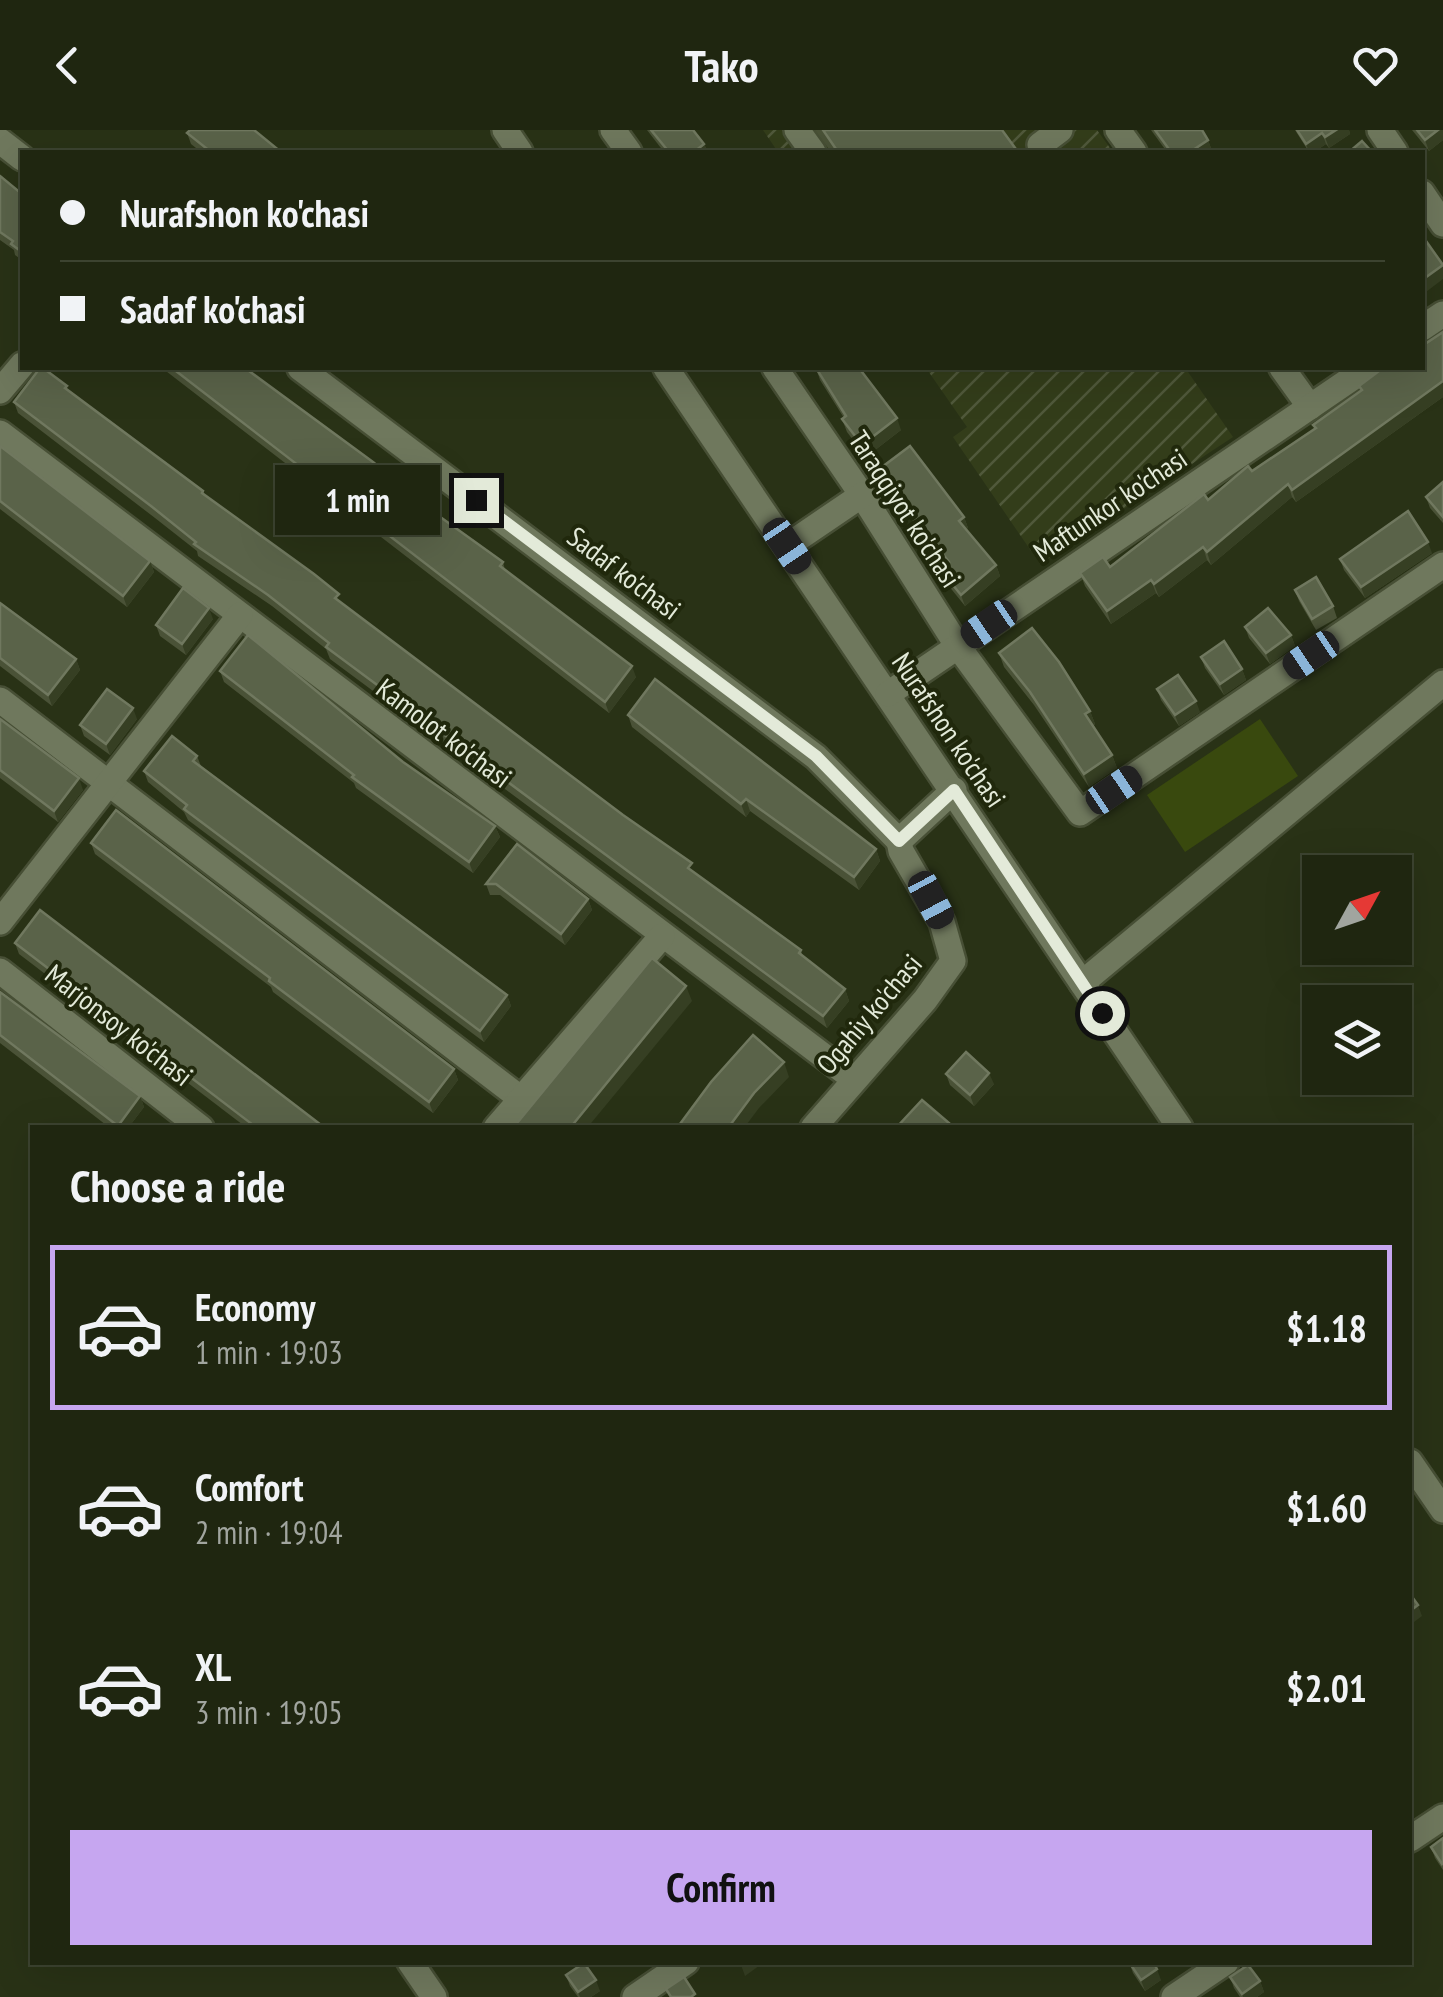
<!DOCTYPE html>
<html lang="en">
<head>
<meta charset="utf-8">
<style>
	:root { --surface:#1f2610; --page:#272e19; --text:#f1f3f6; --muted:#a1a59f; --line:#3c4330; --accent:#c6a6f0 }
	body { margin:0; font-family:"PT Sans Narrow",sans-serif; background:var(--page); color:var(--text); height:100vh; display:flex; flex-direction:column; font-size:38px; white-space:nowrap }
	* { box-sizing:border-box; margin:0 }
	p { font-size:32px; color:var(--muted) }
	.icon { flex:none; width:55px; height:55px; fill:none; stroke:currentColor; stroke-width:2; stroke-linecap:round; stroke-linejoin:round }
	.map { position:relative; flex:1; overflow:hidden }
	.drawer { position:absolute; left:30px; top:995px; width:1382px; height:840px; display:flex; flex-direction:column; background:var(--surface); border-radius:0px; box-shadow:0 10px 40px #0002,0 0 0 2px var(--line) }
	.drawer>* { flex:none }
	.hud { position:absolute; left:20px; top:20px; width:1405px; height:220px; border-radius:0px; box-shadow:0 10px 40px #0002,0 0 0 2px var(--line); display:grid; align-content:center; height:220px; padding:0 40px; background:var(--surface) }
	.needle { width:65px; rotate:50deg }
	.buttons { position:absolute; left:1302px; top:725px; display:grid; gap:20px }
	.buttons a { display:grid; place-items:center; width:110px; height:110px; border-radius:0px; background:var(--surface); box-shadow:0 10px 40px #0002,0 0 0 2px var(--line); font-size:50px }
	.end { position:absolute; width:45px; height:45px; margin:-22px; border:12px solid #e3ead9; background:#111; box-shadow:0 0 0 5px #111 }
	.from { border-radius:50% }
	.bubble { position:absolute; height:70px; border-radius:0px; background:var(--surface); box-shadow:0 10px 40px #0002,0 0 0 2px var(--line); font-size:32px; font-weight:800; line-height:70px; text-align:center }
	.car { position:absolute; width:30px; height:60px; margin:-30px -15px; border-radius:12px; box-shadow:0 0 8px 2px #0007; background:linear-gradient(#222 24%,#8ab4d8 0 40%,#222 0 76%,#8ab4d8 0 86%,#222 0) }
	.hud b { display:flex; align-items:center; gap:35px; height:95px; font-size:38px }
	.hud b+b { border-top:2px solid var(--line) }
	.hud i { width:25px; height:25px; background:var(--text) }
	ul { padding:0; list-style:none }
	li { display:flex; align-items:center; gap:30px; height:165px; margin:0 20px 15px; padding:0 20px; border:5px solid transparent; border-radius:0px }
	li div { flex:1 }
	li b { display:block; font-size:38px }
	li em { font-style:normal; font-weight:800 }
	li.active { border-color:var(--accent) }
	li>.icon { width:90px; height:90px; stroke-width:1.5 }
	h2 { padding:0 40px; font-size:45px; line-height:120px }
	.button { display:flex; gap:20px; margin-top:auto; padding:20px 40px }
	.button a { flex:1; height:115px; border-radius:0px; background:var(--accent); color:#111; font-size:40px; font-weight:800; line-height:115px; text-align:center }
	header { display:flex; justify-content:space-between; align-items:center; height:130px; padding:0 40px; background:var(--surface); font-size:45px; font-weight:800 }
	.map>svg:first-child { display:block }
</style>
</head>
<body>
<header><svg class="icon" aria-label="back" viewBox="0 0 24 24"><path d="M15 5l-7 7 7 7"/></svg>Tako<svg class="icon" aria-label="heart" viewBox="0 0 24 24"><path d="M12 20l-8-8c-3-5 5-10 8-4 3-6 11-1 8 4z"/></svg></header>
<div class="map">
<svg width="1443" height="1867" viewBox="0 0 1443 1867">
	<defs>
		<pattern id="industrial-furrows" width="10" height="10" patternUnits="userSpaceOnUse" patternTransform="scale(2.5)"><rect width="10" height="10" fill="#333d1a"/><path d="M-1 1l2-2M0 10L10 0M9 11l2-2" fill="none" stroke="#50593b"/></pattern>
	</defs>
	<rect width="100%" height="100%" fill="#293216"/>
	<!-- industrial -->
	<g fill="url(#industrial-furrows)">
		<path d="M763,0H1097L1113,22H778Z"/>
		<path d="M926,238H1193L1188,242L1233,307L1040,434L953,307L967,297Z"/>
	</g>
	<!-- green -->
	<path fill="#39490e" d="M1260,589L1298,646L1185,722L1147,665Z"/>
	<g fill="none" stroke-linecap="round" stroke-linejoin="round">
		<!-- minor casing -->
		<g stroke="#474f35" stroke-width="30">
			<g id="minor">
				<path d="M505,0L520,22"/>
				<path d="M613,0L629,22"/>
				<path d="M797,0L813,22"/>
				<path d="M1118,0L1134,22"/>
				<path d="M1380,0L1395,22"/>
				<path d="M0,11L22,28"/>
				<path d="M1045,22L1040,15L1060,0"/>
				<path d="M1422,63L1443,94"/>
				<path d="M1422,198L1443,184"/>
				<path d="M300,238L816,627L899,711"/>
				<path d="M666,238L1180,998"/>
				<path d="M775,238L862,365L957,515L1080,683L1443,435"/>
				<path d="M1282,238L1310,277"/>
				<path d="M0,261L22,235"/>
				<path d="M0,303L854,949"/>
				<path d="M787,416L862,365"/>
				<path d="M888,564L1367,238"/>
				<path d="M0,570L520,968"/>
				<path d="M0,792L240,485"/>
				<path d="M0,841L201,998"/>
				<path d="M1082,853L1443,553"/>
				<path d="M496,998L662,806"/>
				<path d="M813,998L925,870L953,831L942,792L901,721L899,711L954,660"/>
				<path d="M1410,1332L1443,1380"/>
				<path d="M1410,1709L1443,1687"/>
				<path d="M410,1832L434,1867"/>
				<path d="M635,1867L686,1832"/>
				<path d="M1174,1867L1226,1832"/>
			</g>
		</g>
		<!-- minor -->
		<use href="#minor" stroke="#6f785d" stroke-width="25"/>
	</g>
	<!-- wall -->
	<g fill="#4a5237">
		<path d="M647,0H693L704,14L708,22H664Z"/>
		<path d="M815,0H1002L1018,22H831Z"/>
		<path d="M1151,0H1202L1208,10L1212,21L1210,22H1167Z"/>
		<path d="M1295,0H1349L1350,4L1329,18L1326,14L1314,22H1309Z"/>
		<path d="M1412,0H1443V10L1429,21Z"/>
		<path d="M187,3L281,22H201L191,14Z"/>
		<path d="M0,46L22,64V130L15,125L14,120L0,110Z"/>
		<path d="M1443,202V267L1296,372L1292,367L1211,435L1207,430L1159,467L1156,463L1111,494L1085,456L1080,443L1110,437L1208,370L1315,299L1313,295L1361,261L1359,256L1389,238Z"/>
		<path d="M162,238H245L414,368L503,432L505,440L636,547L609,583Z"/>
		<path d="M816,238L901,300L866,327L847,302L842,289L844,288L820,250Z"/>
		<path d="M69,261L203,361L205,366L343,474L696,744L801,820L803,827L845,859L849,871L827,898L330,529L326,519L272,476L198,426L197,421L155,388L18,283L14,272Z"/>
		<path d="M0,316L150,431L154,442L127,477L0,379Z"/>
		<path d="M878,340L964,387L968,398L966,399L996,435L1000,446L965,476L944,450L940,439L946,434L882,351Z"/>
		<path d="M1443,352V393L1430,378L1426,367Z"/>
		<path d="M1432,423L1365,468L1344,440L1340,429Z"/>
		<path d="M1295,460L1333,476L1337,488L1316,500L1299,471Z"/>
		<path d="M0,473L76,529L80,540L52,576L0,536Z"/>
		<path d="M213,489L186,525L160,506L156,495Z"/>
		<path d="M1245,497L1291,505L1295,516L1270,534L1249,508Z"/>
		<path d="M999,523L1090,581L1095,594L1093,596L1112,625L1117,638L1089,657L1034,575L1004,537Z"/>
		<path d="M1201,527L1242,539L1246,550L1224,565L1205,538Z"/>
		<path d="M220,541L403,632L495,696L500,707L473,743L356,658L354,653L224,552Z"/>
		<path d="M1157,559L1200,582L1179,596L1161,570Z"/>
		<path d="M628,585L876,719L880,731L859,760L750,681L746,687L632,597Z"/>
		<path d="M0,589L83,660L58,692L0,648Z"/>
		<path d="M137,589L110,625L84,606L80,595Z"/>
		<path d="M197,626L201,636L507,865L511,876L484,912L188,690L184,682L148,652L144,641Z"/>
		<path d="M91,713L454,939L458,950L433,983L273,862L271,857L95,724Z"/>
		<path d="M517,714L588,769L592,780L565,815L500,765H490L486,754Z"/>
		<path d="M15,813L325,998H247L19,824Z"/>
		<path d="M0,862L140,966L144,977L128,998H110L0,913Z"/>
		<path d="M946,944L994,954L974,976L950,955Z"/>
		<path d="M1443,1708V1740L1435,1728L1431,1717Z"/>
		<path d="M1129,1832L1161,1850L1145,1861L1133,1843Z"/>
		<path d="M566,1845L600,1861L591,1867H578L570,1856Z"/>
		<path d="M1230,1847L1260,1851L1264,1862L1257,1867H1240L1234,1858Z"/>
	</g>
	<!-- shaded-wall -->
	<g fill="#363f23">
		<path d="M1336,0H1349L1350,4L1329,18L1325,7Z"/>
		<path d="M1438,0H1443V10L1429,21L1425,10Z"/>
		<path d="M1322,3L1326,14L1314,22H1309L1306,14Z"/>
		<path d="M1208,10L1212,21L1210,22H1190Z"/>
		<path d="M704,14L708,22H694Z"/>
		<path d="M1443,135V149L1422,165V150Z"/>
		<path d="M1443,251V267L1296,372L1292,360Z"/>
		<path d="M897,288L901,300L866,327L862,315Z"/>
		<path d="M1288,354L1292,367L1211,435L1207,422Z"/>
		<path d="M964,387L968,398L963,402L959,391Z"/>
		<path d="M1428,412L1432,423L1365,468L1361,457Z"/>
		<path d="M1203,417L1207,430L1159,467L1154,454Z"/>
		<path d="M150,431L154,442L127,477L123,466Z"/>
		<path d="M996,435L1000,446L965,476L961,465Z"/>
		<path d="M1151,450L1156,463L1111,494L1107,481Z"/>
		<path d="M209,478L213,489L186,525L182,514Z"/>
		<path d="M1291,505L1295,516L1270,534L1266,523Z"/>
		<path d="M76,529L80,540L52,576L48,565Z"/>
		<path d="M632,536L636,547L609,583L605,572Z"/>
		<path d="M1242,539L1246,550L1224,565L1220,554Z"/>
		<path d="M1196,571L1200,582L1179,596L1175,585Z"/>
		<path d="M133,578L137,589L110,625L106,614Z"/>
		<path d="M1090,581L1095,594L1090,597L1085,584Z"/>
		<path d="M1112,625L1117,638L1089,657L1084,644Z"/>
		<path d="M79,648L83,660L58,692L54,681Z"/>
		<path d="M746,669L750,681L746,687L741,674Z"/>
		<path d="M495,696L500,707L473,743L469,732Z"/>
		<path d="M876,719L880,731L859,760L854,747Z"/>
		<path d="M588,769L592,780L565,815L561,804Z"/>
		<path d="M686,856L692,871L587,998H570Z"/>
		<path d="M845,859L849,871L827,898L823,886Z"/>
		<path d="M507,865L511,876L484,912L480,901Z"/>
		<path d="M784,932L789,947L759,978L744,998H728L754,963Z"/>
		<path d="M454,939L458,950L433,983L429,972Z"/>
		<path d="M989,943L994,954L974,976L970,965Z"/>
		<path d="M140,966L144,977L128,998H118V996Z"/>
		<path d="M1418,1475L1422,1486L1410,1495V1481Z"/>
		<path d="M745,1832H763V1833L745,1846L741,1835Z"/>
		<path d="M1157,1839L1161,1850L1145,1861L1141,1850Z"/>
		<path d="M596,1850L600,1861L591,1867H580L578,1862Z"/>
		<path d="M1260,1851L1264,1862L1257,1867H1243L1242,1864Z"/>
	</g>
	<!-- building -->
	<g fill="#5a6349" stroke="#70785f" stroke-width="2.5">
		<path d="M190,0H254L281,22H211L187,3Z"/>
		<path d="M651,0H693L704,14L694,22H669Z"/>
		<path d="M823,0H1002L1018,22H838Z"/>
		<path d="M1155,0H1202L1208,10L1190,22H1171Z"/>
		<path d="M1297,0H1336L1325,7L1322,3L1306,14Z"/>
		<path d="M1417,0H1438L1425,10Z"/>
		<path d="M1362,11L1372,22H1349Z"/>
		<path d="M0,46L22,64V122L11,114L13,111L0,102Z"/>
		<path d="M1426,111L1443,135L1422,150V114Z"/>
		<path d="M1443,202V251L1292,360L1288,354L1207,422L1203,417L1154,454L1151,450L1107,481L1080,443L1103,427L1110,437L1204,364L1208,370L1248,336L1252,341L1316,298L1313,295L1362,260L1359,256L1383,238H1422V216Z"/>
		<path d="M40,238H43L67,256L65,258L203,361L202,363L314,444L339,464L335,468L623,685L692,733L688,738L801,820L799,823L845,859L823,886L326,517L329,513L268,465L194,414L196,412L151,376L14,272Z"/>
		<path d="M172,238H245L373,332L413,364L411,366L503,432L500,436L632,536L605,572Z"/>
		<path d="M816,238H859L897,288L862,315L842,289L846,286Z"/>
		<path d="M0,316L150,431L123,466L0,371Z"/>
		<path d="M910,316L964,387L959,391L996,435L961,465L940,439L949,432L878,340Z"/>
		<path d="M1443,352V387L1426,367Z"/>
		<path d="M1408,381L1428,412L1361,457L1340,429Z"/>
		<path d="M1316,447L1333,476L1312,489L1295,460Z"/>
		<path d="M183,458L209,478L182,514L156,495Z"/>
		<path d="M0,473L76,529L48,565L0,528Z"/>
		<path d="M1268,478L1291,505L1266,523L1245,497Z"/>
		<path d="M1032,498L1059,532L1090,581L1085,584L1112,625L1084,644L1030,562L999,523Z"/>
		<path d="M248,505L403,632L495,696L469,732L352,647L354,645L220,541Z"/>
		<path d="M1224,511L1242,539L1220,554L1201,527Z"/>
		<path d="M1178,545L1196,571L1175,585L1157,559Z"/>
		<path d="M655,549L876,719L854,747L746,669L741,674L628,585Z"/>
		<path d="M107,559L133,578L106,614L80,595Z"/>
		<path d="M0,589L79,648L54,681L0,640Z"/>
		<path d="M172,606L197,626L193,631L507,865L480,901L184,679L187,675L144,641Z"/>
		<path d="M116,680L454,939L429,972L269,851L270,848L91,713Z"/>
		<path d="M517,714L588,769L561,804L496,754H486Z"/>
		<path d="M40,780L325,998H257L15,813Z"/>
		<path d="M652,828L686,856L570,998H513Z"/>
		<path d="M0,862L140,966L118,996L0,905Z"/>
		<path d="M753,905L784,932L754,963L728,998H677L711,952Z"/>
		<path d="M966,922L989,943L970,965L946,944Z"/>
		<path d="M922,970L949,993L946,998H896Z"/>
		<path d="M1410,1464L1418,1475L1410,1481Z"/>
		<path d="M1443,1708V1733L1442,1734L1431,1717Z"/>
		<path d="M1129,1832H1153L1157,1839L1141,1850Z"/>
		<path d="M584,1833L596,1850L578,1862L566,1845Z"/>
		<path d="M1248,1835L1260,1851L1242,1864L1230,1847Z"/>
		<path d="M684,1847L695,1864L691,1867H671L666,1859Z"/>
	</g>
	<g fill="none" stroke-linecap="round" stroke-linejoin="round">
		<!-- route -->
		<path stroke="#e3ead9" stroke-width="12" d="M476,370L816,626L899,711L954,660L1102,883"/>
	</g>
	<g text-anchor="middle" stroke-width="8" stroke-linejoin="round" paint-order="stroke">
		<!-- street labels -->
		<g font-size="28" fill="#e3ead9" stroke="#20280c">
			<text transform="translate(1110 375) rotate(-34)" y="10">Maftunkor ko'chasi</text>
			<text transform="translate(905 379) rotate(57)" y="10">Taraqqiyot ko'chasi</text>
			<text transform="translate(624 443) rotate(37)" y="10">Sadaf ko'chasi</text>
			<text transform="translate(949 600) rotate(56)" y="10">Nurafshon ko'chasi</text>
			<text transform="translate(444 603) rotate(37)" y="10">Kamolot ko'chasi</text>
			<text transform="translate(869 884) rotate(-50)" y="10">Ogahiy ko'chasi</text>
			<text transform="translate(119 895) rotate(38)" y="10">Marjonsoy ko'chasi</text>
		</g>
	</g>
</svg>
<div class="buttons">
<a><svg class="needle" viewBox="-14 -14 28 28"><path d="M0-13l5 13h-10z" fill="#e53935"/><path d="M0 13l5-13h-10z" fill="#a1a59f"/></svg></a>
<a><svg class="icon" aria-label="layers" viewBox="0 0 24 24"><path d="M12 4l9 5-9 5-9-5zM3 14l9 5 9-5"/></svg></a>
</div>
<i class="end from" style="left:1102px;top:883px"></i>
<i class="end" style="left:476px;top:370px"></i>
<div class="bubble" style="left:275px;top:335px;width:165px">1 min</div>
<i class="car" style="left:787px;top:416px;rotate:146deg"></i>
<i class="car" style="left:989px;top:494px;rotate:236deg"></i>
<i class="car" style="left:1311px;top:525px;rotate:236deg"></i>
<i class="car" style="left:1114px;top:660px;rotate:56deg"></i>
<i class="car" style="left:931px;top:770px;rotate:152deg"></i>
<div class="hud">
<b><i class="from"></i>Nurafshon ko'chasi</b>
<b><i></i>Sadaf ko'chasi</b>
</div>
<section class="drawer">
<h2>Choose a ride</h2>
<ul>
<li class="active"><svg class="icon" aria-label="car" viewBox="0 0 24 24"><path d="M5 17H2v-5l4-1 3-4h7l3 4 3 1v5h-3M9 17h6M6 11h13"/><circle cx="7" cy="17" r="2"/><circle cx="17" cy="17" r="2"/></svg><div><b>Economy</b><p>1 min · 19:03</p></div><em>$1.18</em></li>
<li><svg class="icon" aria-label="car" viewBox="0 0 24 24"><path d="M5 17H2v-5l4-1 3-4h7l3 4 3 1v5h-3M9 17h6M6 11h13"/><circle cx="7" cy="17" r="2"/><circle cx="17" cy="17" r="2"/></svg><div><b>Comfort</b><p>2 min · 19:04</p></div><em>$1.60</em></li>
<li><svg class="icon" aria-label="car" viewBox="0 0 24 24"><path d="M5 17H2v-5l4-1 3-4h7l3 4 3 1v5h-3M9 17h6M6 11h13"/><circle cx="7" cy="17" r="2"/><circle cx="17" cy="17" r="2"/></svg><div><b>XL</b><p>3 min · 19:05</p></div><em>$2.01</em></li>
</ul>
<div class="button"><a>Confirm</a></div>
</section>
</div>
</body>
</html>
